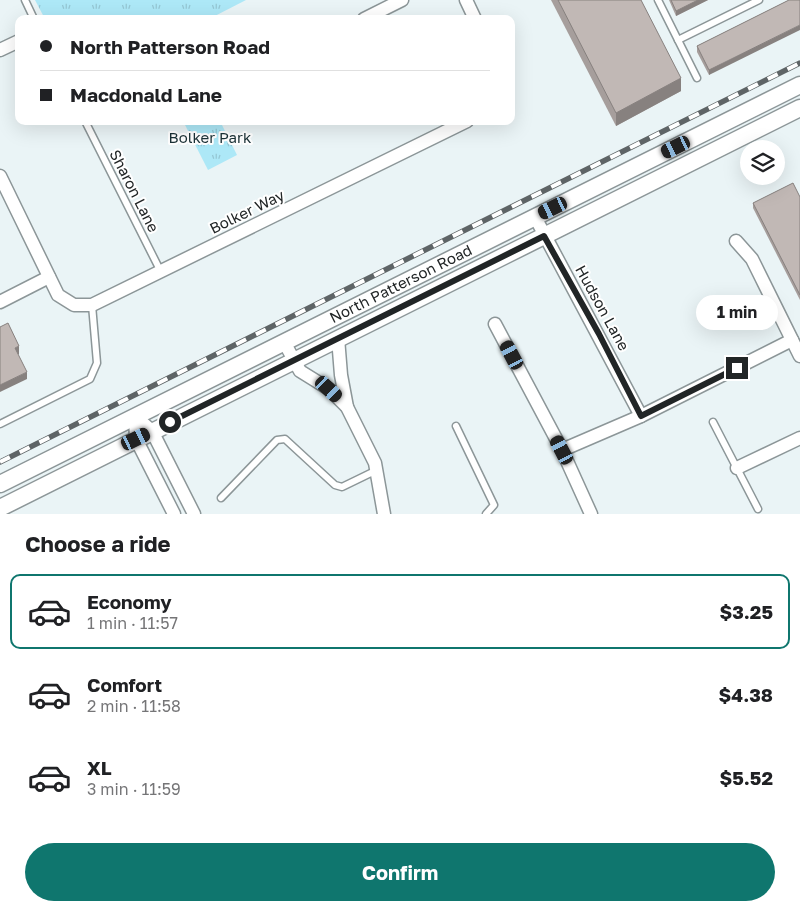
<!DOCTYPE html>
<html lang="en">
<head>
<meta charset="utf-8">
<style>
	:root { --surface:#fff; --page:#f2f2f2; --text:#202124; --muted:#757577; --line:#e0e0e0; --accent:#0f766e }
	body { margin:0; font-family:"Golos Text",sans-serif; background:var(--page); color:var(--text); height:100vh; display:flex; flex-direction:column; font-size:19px; white-space:nowrap }
	* { box-sizing:border-box; margin:0 }
	p { font-size:16px; color:var(--muted) }
	.icon { flex:none; width:28px; height:28px; fill:none; stroke:currentColor; stroke-width:2; stroke-linecap:round; stroke-linejoin:round }
	.map { position:relative; height:514px; overflow:hidden }
	.sheet { display:flex; flex-direction:column; background:var(--surface); flex:1 }
	.sheet>* { flex:none }
	.top-card { position:absolute; left:15px; top:15px; width:500px; height:110px; border-radius:10px; box-shadow:0 5px 20px #0002; display:grid; align-content:center; height:110px; padding:0 25px; background:var(--surface) }
	.fabs { position:absolute; left:740px; top:140px; display:grid; gap:10px }
	.fabs a { display:grid; place-items:center; width:45px; height:45px; border-radius:50%; background:var(--surface); box-shadow:0 5px 20px #0002; font-size:25px }
	.end { position:absolute; width:22px; height:22px; margin:-11px; border:6px solid #212526; background:#fff; box-shadow:0 0 0 2px #fff }
	.from { border-radius:50% }
	.bubble { position:absolute; height:35px; border-radius:18px; background:var(--surface); box-shadow:0 5px 20px #0002; font-size:16px; font-weight:700; line-height:35px; text-align:center }
	.car { position:absolute; width:15px; height:30px; margin:-15px -8px; border-radius:6px; box-shadow:0 0 4px 1px #0007; background:linear-gradient(#222 24%,#8ab4d8 0 40%,#222 0 76%,#8ab4d8 0 86%,#222 0) }
	.top-card b { display:flex; align-items:center; gap:18px; height:48px; font-size:19px }
	.top-card b+b { border-top:1px solid var(--line) }
	.top-card i { width:12px; height:12px; background:var(--text) }
	ul { padding:0; list-style:none }
	li { display:flex; align-items:center; gap:15px; height:75px; margin:0 10px 8px; padding:0 15px; border:2px solid transparent; border-radius:10px }
	li div { flex:1 }
	li b { display:block; font-size:19px }
	li em { font-style:normal; font-weight:700 }
	li.selected { border-color:var(--accent) }
	li>.icon { width:45px; height:45px; stroke-width:1.5 }
	h2 { padding:0 25px; font-size:22px; line-height:60px }
	.action { display:flex; gap:10px; margin-top:auto; padding:10px 25px }
	.action a { flex:1; height:58px; border-radius:30px; background:var(--accent); color:#fff; font-size:20px; font-weight:700; line-height:58px; text-align:center }
	.map>svg:first-child { display:block }
</style>
</head>
<body>
<div class="map">
<svg width="800" height="514" viewBox="0 0 800 514">
	<defs>
		<pattern id="park-tufts" width="24" height="20" patternUnits="userSpaceOnUse" patternTransform="scale(1.25)"><rect width="24" height="20" fill="#ade8f7"/><path d="M3 7l-1-3M5 7V3M7 7l1-3M15 17l-1-3M17 17v-4M19 17l1-3" fill="none" stroke="#95c7d4"/></pattern>
	</defs>
	<rect width="100%" height="100%" fill="#eaf4f6"/>
	<!-- park -->
	<g fill="url(#park-tufts)">
		<path d="M35,0H246L209,19H45Z"/>
		<path d="M183,121H220L237,155L208,170Z"/>
	</g>
	<g fill="none" stroke-linecap="round" stroke-linejoin="round">
		<!-- service casing -->
		<g stroke="#8c9698" stroke-width="9">
			<g id="service">
				<path d="M25,0L34,19"/>
				<path d="M658,0L678,40"/>
				<path d="M697,78L678,40L759,0"/>
				<path d="M85,121L161,272"/>
				<path d="M713,422L758,509"/>
				<path d="M0,424L90,379L97,363L92,305"/>
				<path d="M456,426L494,505L486,514"/>
				<path d="M221,498L277,440L285,439L335,485L342,487L377,470"/>
			</g>
		</g>
		<!-- minor casing -->
		<g stroke="#8c9698" stroke-width="15">
			<g id="minor">
				<path d="M466,0L475,19"/>
				<path d="M364,19L402,0"/>
				<path d="M0,50L19,41"/>
				<path d="M0,176L58,295L74,305H92L467,121"/>
				<path d="M535,217L641,416"/>
				<path d="M736,241L752,259L800,356"/>
				<path d="M0,302L49,277"/>
				<path d="M495,324L562,450L591,514"/>
				<path d="M338,338L341,375L347,407"/>
				<path d="M284,342L300,371L329,389L347,407L375,463L384,514"/>
				<path d="M135,416L152,431L194,514"/>
				<path d="M135,416L136,439L174,514"/>
				<path d="M562,450L641,416L792,340"/>
				<path d="M737,468L800,438"/>
			</g>
		</g>
		<!-- tertiary casing -->
		<g stroke="#8c9698" stroke-width="19">
			<g id="tertiary">
				<path id="s1" d="M0,484L800,85"/>
				<path d="M0,508L800,108"/>
			</g>
		</g>
		<!-- service -->
		<use href="#service" stroke="#fff" stroke-width="6"/>
		<!-- minor -->
		<use href="#minor" stroke="#fff" stroke-width="12"/>
		<!-- tertiary -->
		<use href="#tertiary" stroke="#fff" stroke-width="16"/>
		<!-- rail casing -->
		<g stroke="#5e6466" stroke-width="5.5">
			<path id="rail" d="M0,462L800,63"/>
		</g>
		<!-- rail -->
		<use href="#rail" stroke="#fff" stroke-width="4" stroke-dasharray="11" stroke-linecap="butt"/>
	</g>
	<!-- wall -->
	<g fill="#a69e9c">
		<path d="M551,0H641L681,91L616,126Z"/>
		<path d="M669,0H708L676,16Z"/>
		<path d="M789,0L709,75L697,52V46Z"/>
		<path d="M800,197V300L753,208V203Z"/>
	</g>
	<!-- shaded-wall -->
	<g fill="#87817f">
		<path d="M698,0H708L676,16V11Z"/>
		<path d="M800,25V30L709,75V70Z"/>
		<path d="M681,78V91L616,126V113Z"/>
		<path d="M19,346V354L15,356V348Z"/>
		<path d="M27,372V379L0,392V385Z"/>
	</g>
	<!-- building -->
	<g fill="#c1b8b5" stroke="#87817f">
		<path d="M558,0H641L681,78L616,113Z"/>
		<path d="M671,0H698L676,11Z"/>
		<path d="M789,0H800V25L709,70L697,46Z"/>
		<path d="M793,183L800,197V295L753,203Z"/>
		<path d="M8,323L19,346L15,348L27,372L0,385V327Z"/>
	</g>
	<g fill="none" stroke-linecap="round" stroke-linejoin="round">
		<!-- route -->
		<path stroke="#212526" stroke-width="6" d="M170,422L544,236L599,334L641,416L737,368"/>
	</g>
	<g text-anchor="middle" stroke-width="4" stroke-linejoin="round" paint-order="stroke">
		<!-- park labels -->
		<g font-size="15" fill="#1a3136" stroke="#fff">
			<text x="210" y="143">Bolker Park</text>
		</g>
		<!-- street labels -->
		<g font-size="15" fill="#212526" stroke="#fff">
			<text transform="translate(134 191) rotate(63)" y="5">Sharon Lane</text>
			<text transform="translate(247 212) rotate(-26)" y="5">Bolker Way</text>
			<text dy="5" stroke="none"><textPath href="#s1" startOffset="448">North Patterson Road</textPath></text>
			<text transform="translate(602 308) rotate(61)" y="5">Hudson Lane</text>
		</g>
	</g>
</svg>
<div class="fabs">
<a><svg class="icon" aria-label="layers" viewBox="0 0 24 24"><path d="M12 4l9 5-9 5-9-5zM3 14l9 5 9-5"/></svg></a>
</div>
<i class="end from" style="left:170px;top:422px"></i>
<i class="end" style="left:737px;top:368px"></i>
<div class="bubble" style="left:696px;top:295px;width:82px">1 min</div>
<i class="car" style="left:676px;top:147px;rotate:244deg"></i>
<i class="car" style="left:553px;top:208px;rotate:244deg"></i>
<i class="car" style="left:512px;top:355px;rotate:332deg"></i>
<i class="car" style="left:329px;top:389px;rotate:133deg"></i>
<i class="car" style="left:136px;top:439px;rotate:64deg"></i>
<i class="car" style="left:562px;top:450px;rotate:332deg"></i>
<div class="top-card">
<b><i class="from"></i>North Patterson Road</b>
<b><i></i>Macdonald Lane</b>
</div>
</div>
<section class="sheet">
<h2>Choose a ride</h2>
<ul>
<li class="selected"><svg class="icon" aria-label="car" viewBox="0 0 24 24"><path d="M5 17H2v-5l4-1 3-4h7l3 4 3 1v5h-3M9 17h6M6 11h13"/><circle cx="7" cy="17" r="2"/><circle cx="17" cy="17" r="2"/></svg><div><b>Economy</b><p>1 min · 11:57</p></div><em>$3.25</em></li>
<li><svg class="icon" aria-label="car" viewBox="0 0 24 24"><path d="M5 17H2v-5l4-1 3-4h7l3 4 3 1v5h-3M9 17h6M6 11h13"/><circle cx="7" cy="17" r="2"/><circle cx="17" cy="17" r="2"/></svg><div><b>Comfort</b><p>2 min · 11:58</p></div><em>$4.38</em></li>
<li><svg class="icon" aria-label="car" viewBox="0 0 24 24"><path d="M5 17H2v-5l4-1 3-4h7l3 4 3 1v5h-3M9 17h6M6 11h13"/><circle cx="7" cy="17" r="2"/><circle cx="17" cy="17" r="2"/></svg><div><b>XL</b><p>3 min · 11:59</p></div><em>$5.52</em></li>
</ul>
<div class="action"><a>Confirm</a></div>
</section>
</body>
</html>
